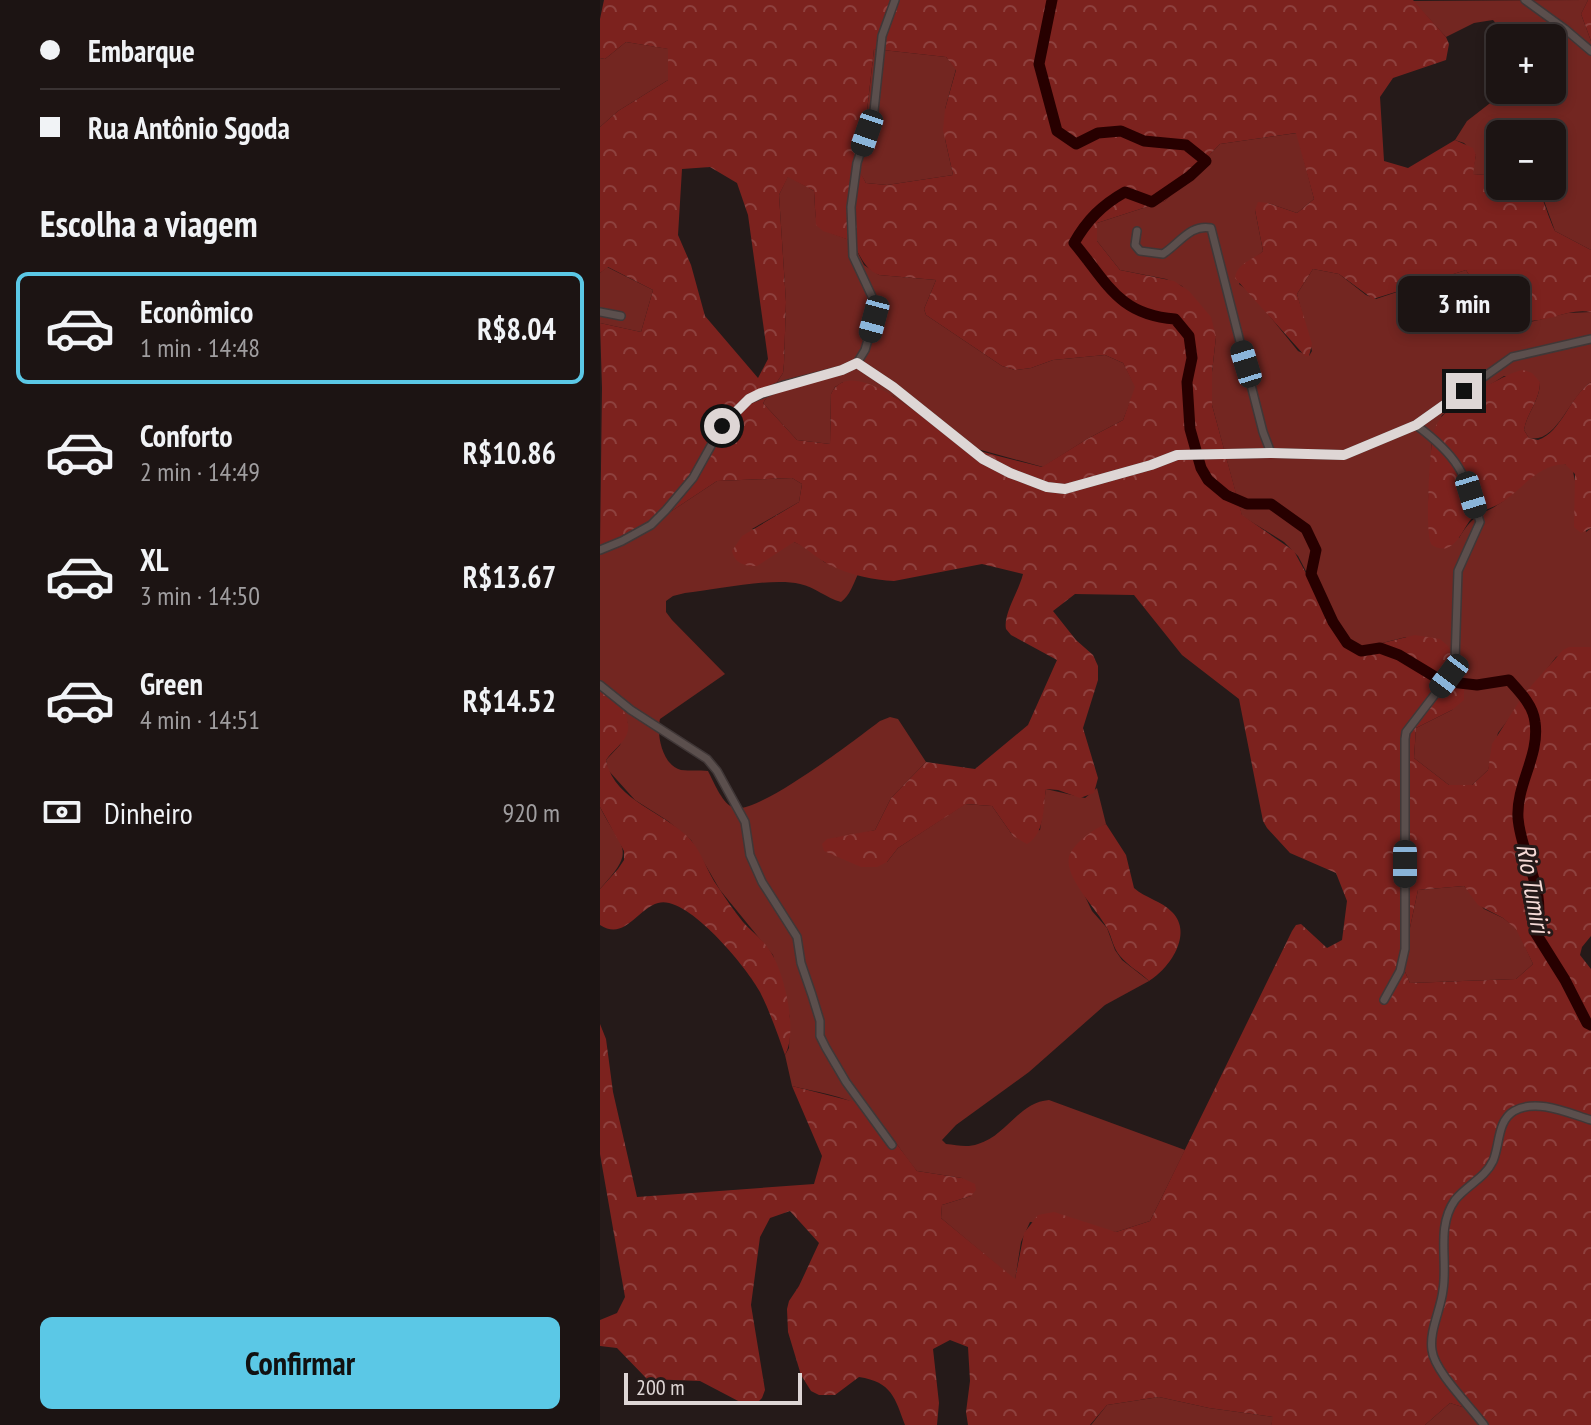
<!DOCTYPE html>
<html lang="pt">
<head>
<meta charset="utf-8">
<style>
	:root { --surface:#1c1413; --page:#251d1c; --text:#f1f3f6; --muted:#a09ea0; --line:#3a3333; --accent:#5bc8e6 }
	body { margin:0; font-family:"PT Sans Narrow",sans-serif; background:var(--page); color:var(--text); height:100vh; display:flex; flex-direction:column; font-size:30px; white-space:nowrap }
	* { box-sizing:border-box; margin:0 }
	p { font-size:26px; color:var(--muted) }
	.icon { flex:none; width:44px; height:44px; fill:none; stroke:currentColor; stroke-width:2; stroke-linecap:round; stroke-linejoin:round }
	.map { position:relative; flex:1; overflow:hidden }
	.details { display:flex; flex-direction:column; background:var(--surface); width:600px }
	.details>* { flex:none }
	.guide { display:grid; align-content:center; height:176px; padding:0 40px; background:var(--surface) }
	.fabs { position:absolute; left:886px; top:24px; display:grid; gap:16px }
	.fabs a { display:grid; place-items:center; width:80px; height:80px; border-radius:12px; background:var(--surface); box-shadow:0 4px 12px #0003,0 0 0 2px var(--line); font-size:40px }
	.scale { position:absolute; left:24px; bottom:20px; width:178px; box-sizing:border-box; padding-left:8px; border:4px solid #ded6d5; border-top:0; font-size:22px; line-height:28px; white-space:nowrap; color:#ded6d5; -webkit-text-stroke:6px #251a19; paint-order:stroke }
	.end { position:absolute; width:36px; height:36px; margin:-18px; border:10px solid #ded6d5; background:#111; box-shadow:0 0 0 4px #111 }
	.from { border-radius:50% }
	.bubble { position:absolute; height:56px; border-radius:12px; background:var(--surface); box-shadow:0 4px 12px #0003,0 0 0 2px var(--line); font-size:26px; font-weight:600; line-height:56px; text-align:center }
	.car { position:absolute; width:24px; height:48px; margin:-24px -12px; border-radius:10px; box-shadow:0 0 6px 2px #0007; background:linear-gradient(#222 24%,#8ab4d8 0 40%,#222 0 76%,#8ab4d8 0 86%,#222 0) }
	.guide b { display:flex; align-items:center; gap:28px; height:76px; font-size:30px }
	.guide b+b { border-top:2px solid var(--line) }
	.guide i { width:20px; height:20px; background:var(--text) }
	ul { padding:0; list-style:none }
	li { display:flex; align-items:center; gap:24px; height:112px; margin:0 16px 12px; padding:0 24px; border:4px solid transparent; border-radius:12px }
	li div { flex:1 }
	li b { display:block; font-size:30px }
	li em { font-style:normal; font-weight:600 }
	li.current { border-color:var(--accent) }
	li>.icon { width:72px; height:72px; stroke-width:1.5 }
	h2 { padding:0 40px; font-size:36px; line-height:96px }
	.pay { display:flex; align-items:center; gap:20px; height:88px; padding:0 40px; font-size:30px }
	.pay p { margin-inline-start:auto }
	.button { display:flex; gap:16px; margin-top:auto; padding:16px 40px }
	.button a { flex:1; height:92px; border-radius:12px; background:var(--accent); color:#111; font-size:32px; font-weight:600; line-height:92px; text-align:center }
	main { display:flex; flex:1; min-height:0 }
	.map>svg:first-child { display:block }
</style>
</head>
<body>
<main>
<section class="details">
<div class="guide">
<b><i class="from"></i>Embarque</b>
<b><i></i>Rua Antônio Sgoda</b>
</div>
<h2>Escolha a viagem</h2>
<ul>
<li class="current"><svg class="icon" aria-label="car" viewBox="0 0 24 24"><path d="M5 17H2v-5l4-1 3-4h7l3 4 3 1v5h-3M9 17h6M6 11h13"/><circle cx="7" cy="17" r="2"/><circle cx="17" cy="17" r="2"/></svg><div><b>Econômico</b><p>1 min · 14:48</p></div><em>R$8.04</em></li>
<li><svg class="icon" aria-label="car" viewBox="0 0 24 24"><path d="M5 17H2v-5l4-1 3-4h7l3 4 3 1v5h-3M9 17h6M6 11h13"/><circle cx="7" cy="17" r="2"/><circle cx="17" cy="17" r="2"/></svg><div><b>Conforto</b><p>2 min · 14:49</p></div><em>R$10.86</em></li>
<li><svg class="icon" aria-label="car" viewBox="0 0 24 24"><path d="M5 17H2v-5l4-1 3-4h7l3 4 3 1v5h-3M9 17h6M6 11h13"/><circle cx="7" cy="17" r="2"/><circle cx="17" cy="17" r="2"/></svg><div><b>XL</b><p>3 min · 14:50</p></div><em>R$13.67</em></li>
<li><svg class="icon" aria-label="car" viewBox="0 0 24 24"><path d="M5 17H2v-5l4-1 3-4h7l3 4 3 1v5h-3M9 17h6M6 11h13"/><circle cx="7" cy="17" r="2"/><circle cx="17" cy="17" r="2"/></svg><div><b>Green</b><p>4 min · 14:51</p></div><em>R$14.52</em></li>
</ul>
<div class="pay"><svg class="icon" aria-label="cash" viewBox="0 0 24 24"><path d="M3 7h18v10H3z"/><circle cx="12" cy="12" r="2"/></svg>Dinheiro<p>920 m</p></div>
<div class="button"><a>Confirmar</a></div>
</section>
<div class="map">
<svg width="991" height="1425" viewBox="0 0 991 1425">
	<defs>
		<pattern id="forest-crowns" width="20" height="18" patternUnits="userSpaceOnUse" patternTransform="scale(2)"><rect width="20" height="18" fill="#7c221e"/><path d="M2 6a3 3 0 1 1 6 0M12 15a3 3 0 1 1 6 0" fill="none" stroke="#8e413e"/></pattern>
	</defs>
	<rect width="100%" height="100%" fill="#251a19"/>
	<!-- green -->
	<g fill="#732621">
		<path d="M988,0L981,14L991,41V250L955,231L943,198L928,186H952V134H900V176L872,174L876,155L864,143L855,140L867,121L907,90H952V38H908L893,20L874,23L846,37L813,1Z"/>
		<path d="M26,42L69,49L68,80L18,111L0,127V58L5,59Z"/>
		<path d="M274,49L346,57L356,69L345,109V139L353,175L287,185L266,183L260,173Z"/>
		<path d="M697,133L714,199L697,213L668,203L655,210L663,251L652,261L639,284L650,292L698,351L709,356L712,351L697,294L713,269L739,274L766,295L776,299L818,285L835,284L847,276L866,270L887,305L930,322L968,313L991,312V382C968,398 957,444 929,438L924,430C927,413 940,400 940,382L904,376L842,415L832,439L828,505L859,538C877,508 884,517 907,498C924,485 948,453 972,467L986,532L991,528V647H975L956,657L898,733L888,770L872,785H849L814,758L816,728L852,710L864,686L858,671L806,637L762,648L740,636L698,556L684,542L642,516L612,405V372L616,337L582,286L566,279L520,270L497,241V223L565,201L620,144Z"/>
		<path d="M188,176L214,191C217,234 212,225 252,241L264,265L279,275L336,280L324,309L326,315L402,366L415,370L431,368L453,360L505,355L523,363L536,387L523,420L487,439L443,467L363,445L293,396L243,382L235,387L231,394L230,444L197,440L163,403L183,373L184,363L186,302L179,195Z"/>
		<path d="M7,267L53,290L41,332L0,323V273Z"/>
		<path d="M192,478L202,484L199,502L152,529L194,542L210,549L224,562L258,574C253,585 250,595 241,602C226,598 215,587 200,584C172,577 115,590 85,593L73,596L66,601V612L72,620L125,674L60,719C56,735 63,766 81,770C90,771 99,770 108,771C114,782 121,801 132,807C152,820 260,736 280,721L290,717L298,719L326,762L291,798L275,830L248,837H236L287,862L298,848L365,804L392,806L413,836L440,830L446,789L485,798L497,788L506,824L487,836L481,888L492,911L507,928L515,950L522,960L549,981L505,1005L429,1072L356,1125L342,1140L346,1144C357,1145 367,1148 378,1144C406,1136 419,1102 449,1100L585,1150L550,1221L516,1232L430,1222L421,1242L415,1280L341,1218L342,1205L371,1196L362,1178L317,1171C302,1154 283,1119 264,1108C243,1095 216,1092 192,1086L185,1055L189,1048L190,1018L173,955L120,890L91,840L68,821L35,800L8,770L6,760L20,745L28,724L23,711L0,682V547L67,514L117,481Z"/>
		<path d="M0,807C22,851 38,848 0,889Z"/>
		<path d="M864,886L884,909L903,918L917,929L933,964L916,979L810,983L802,965L818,890Z"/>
		<path d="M559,1397L609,1408L674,1417L671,1425H491L507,1405Z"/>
		<path d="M850,1403L872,1410L882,1425H825Z"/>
	</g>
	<!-- forest -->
	<g fill="url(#forest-crowns)" fill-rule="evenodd">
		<path d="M4,0H813L846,37L849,44L846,60L793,78L780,97L784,161L808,168L855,140L873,148L876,155L873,174L900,176V186C949,186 937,192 955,231L991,250V312C978,310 966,313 954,317C903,330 891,311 866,270L847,276L827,287L818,285L773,299L739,274L713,269L697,294L712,344L709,356H705L635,278C637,263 653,260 663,251L655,210L658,202L668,203L697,213L714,199L696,133L620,144L565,201L497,223V241L520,270L574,281L589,291L611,317L616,337L612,372V405L642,515L694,551L740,636L762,648L815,635L840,639L848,646L853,655L864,686V700L852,710L816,728L814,758L849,785H872L888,770L892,744L924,694L963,650L969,647H991V936L982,947L980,955L991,969V1425H882L872,1410L850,1403L825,1425H671L673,1417L609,1408L559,1397L507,1405L490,1425H368L366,1412L370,1381L368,1347L350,1340L333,1349L339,1403L337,1425H305C295,1398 292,1382 259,1377L235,1395H219L211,1391L201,1375L188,1332L187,1309L189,1301L199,1286L219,1243L190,1211L170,1218L160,1237L151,1305L165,1390L162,1398L156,1404L142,1403L100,1381L47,1379L17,1348L0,1346V1320L17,1313L25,1297L0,1154V1024L6,1039L13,1092L37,1197L214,1184L222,1156L192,1086L259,1103L281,1123L317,1171L362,1178L375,1184L376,1190L371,1196L342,1205L341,1218L415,1279L424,1233L438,1215L454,1212L516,1232L550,1221L692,931L696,925L701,924L727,948L742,940L747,901L736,873L690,853L667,828L663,821L639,699L582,655L534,595L475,594L453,611L476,640L493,655L498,666V680L483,728L498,778L494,793L480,798L458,790L446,789C443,808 445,834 427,844L413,836L392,806L366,804L298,848L287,862L277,867H261L224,851L222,844L227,839L275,830L291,798L326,762L375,769L428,725L457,660L411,635L406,629C403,614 419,591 423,574L382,564L294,581C274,580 250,575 232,566C218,560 209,549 194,542L157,566C145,566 135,564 132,551L142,536L199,502L202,484L192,478L117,481L55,522L0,547L2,388L0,323L41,332L53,290L8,267L0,273V127L18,111L68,80V49L26,42L5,59L0,58V19ZM274,49L346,57L356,70L345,109L343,130L353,175L287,185L266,183L260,172ZM110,167L137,183L148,215L168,359L158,378L105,316L91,265L78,235L82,169ZM188,177L214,191L216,225L223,231L252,241C260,255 264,269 279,275L336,280L324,309L326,315L402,366L415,370L431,368L453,360L505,355L523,363L535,387L523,420L487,439L442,467C417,460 388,455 364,445C338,434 253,348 231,394L230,444L197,440L163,403L183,373L184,363L186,302L179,195ZM864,886L878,905L903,918L916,929L933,964L916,979L810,983L802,965L818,890Z"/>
		<path d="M988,0H991V41L981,14Z"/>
		<path d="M923,370L932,373L940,382C940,400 927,413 924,430L929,438L938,440C962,432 969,397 991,382V528L981,533L974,527L975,474L965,464C938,465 925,486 904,501C894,508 881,510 872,518C864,527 860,541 849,547C844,550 836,548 832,545C824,539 830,449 833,436C834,430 836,424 840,419C848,407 909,371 923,370Z"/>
		<path d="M0,682C11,694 34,715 27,734C23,744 12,751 6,760C14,801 65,812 90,839C102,852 107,872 118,887C126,899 134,911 143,922C153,933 165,941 172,954C185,976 198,1032 185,1055C178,1035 170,1012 160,992C148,969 87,894 58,903C37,909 25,941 0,925V889L18,869L24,860V851L0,807Z"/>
		<path d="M506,824L526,855L534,888C545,898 562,901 572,912C594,934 569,969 549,981C540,972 528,966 520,956C513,948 512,937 507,928C498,911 464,877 469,857C473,843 494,829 506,824Z"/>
	</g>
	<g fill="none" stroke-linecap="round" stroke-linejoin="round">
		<!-- river -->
		<path stroke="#270000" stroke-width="11" d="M452,0L439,64L457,131L476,144L498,133L521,131L544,141L586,145L606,161L590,176L552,202L525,192C502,205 487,220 474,243C507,282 518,315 575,319L589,336L592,358L587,382L590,429L601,468L608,480L626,495L647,504H671L706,529L716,550L711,574L733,622L747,643L761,651L780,648L799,655L842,681L877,685L909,680C920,692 933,705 935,722C940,756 916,784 918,818C921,857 949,893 935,932L965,980L987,1023L991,1025"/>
		<!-- minor casing -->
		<g stroke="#403737" stroke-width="10">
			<g id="minor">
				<path d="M925,0L965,29L991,51"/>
				<path d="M537,231L535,245L540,251L563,254C580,243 590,224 611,228L663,432L671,453"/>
				<path d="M0,312L21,316"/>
				<path d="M257,363L293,387L383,459L410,473L447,487L465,489L551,465L577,455L671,453L744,455L816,425L912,357L991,339"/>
				<path d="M0,550L22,541L51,525L66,510L93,478L122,426L149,399L184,385L242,370L257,363L265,350L274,319L275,303L253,256L251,207L257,163L274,111L282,36L295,0"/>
				<path d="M0,685L31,710L107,759L117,771L145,822L150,855L162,882L197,937L201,963L212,995L220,1021V1036L226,1048L246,1082L292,1145"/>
				<path d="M784,1000L800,971L805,949V739L806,732L849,676L855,661L858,571L880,522C864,472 859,457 816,425"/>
				<path d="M884,1425C871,1407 834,1371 832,1350C829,1331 841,1309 843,1290C848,1260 836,1227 855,1200C867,1185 885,1178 893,1161C900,1145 897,1121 914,1111C937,1098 968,1113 991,1120"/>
			</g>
		</g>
		<!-- minor -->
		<use href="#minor" stroke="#5b4f4d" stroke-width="7"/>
	</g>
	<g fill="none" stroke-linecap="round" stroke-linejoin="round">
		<!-- route -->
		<path stroke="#ded6d5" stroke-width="10" d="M122,426L149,399L161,393L242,370L257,363L293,387L383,459L410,473L447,487L465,489L551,465L577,455L671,453L744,455L816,425L864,391"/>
	</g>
	<g text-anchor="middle" stroke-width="6" stroke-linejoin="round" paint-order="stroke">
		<!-- water labels -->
		<g font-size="26" font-style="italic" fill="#f6dbd7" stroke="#251a19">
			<text transform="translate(933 888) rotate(80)" y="9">Rio Tumiri</text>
		</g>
	</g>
</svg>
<div class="fabs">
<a>+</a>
<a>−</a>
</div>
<div class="scale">200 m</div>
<i class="end from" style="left:122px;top:426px"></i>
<i class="end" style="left:864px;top:391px"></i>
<div class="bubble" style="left:798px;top:276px;width:132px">3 min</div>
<i class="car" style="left:267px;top:133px;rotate:199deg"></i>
<i class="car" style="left:274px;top:319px;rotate:195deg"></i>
<i class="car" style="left:646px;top:364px;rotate:343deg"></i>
<i class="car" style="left:871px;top:495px;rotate:163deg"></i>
<i class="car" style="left:849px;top:676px;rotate:217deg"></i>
<i class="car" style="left:805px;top:864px;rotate:180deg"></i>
</div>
</main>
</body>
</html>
